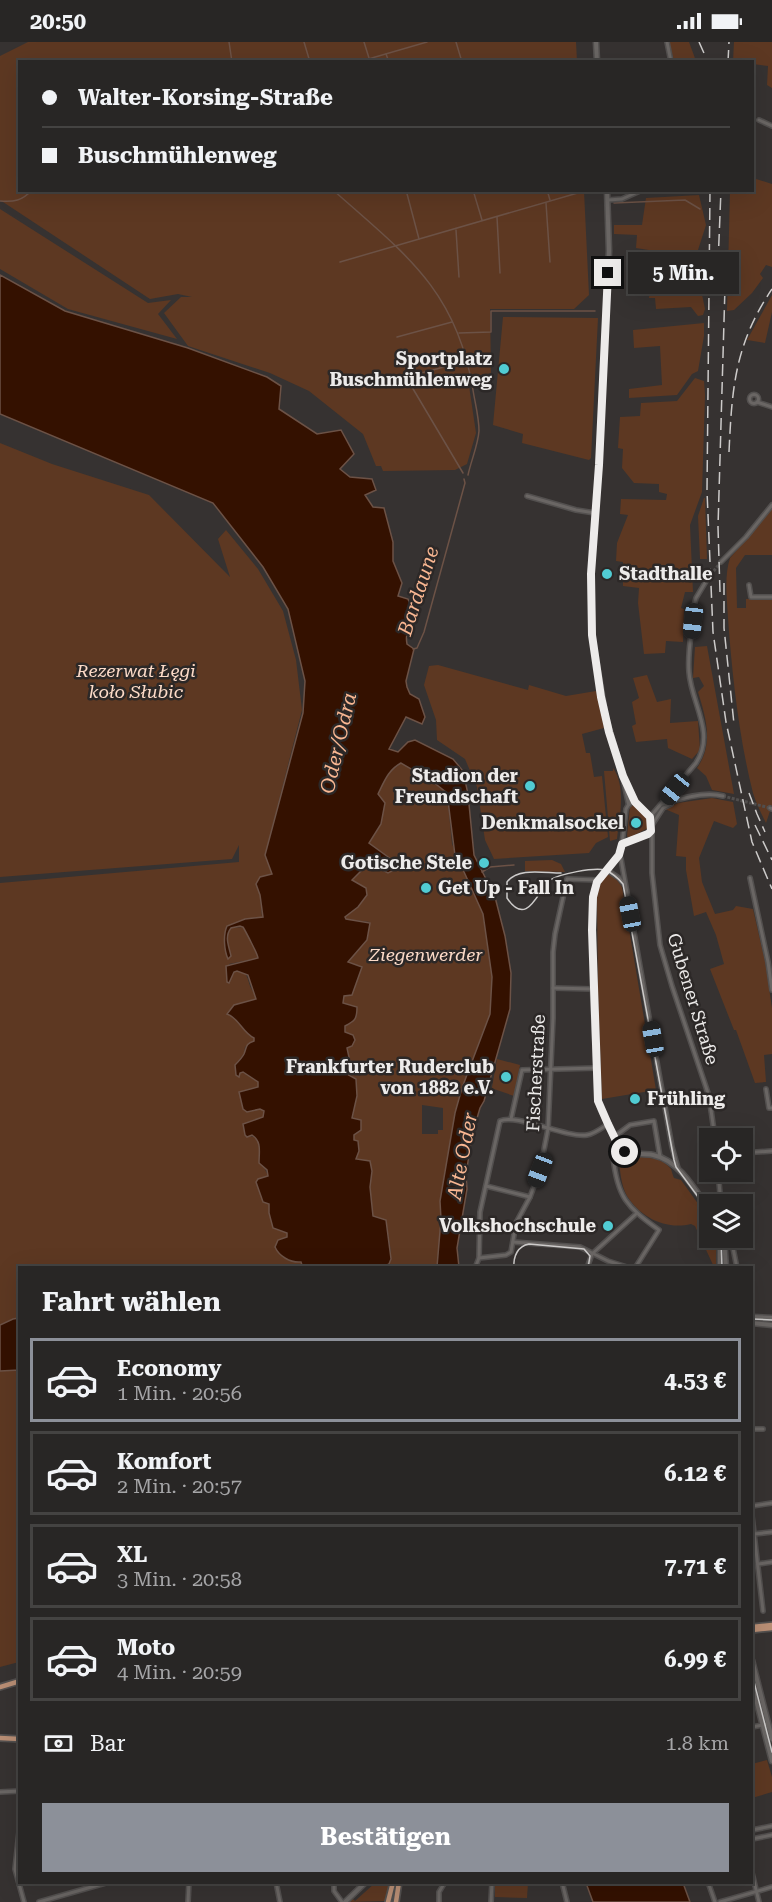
<!DOCTYPE html>
<html lang="de">
<head>
<meta charset="utf-8">
<style>
	:root { --surface:#282625; --page:#343232; --text:#f1f3f6; --muted:#a5a5a7; --line:#444342; --accent:#8c9099 }
	body { margin:0; font-family:"Roboto Serif",serif; background:var(--page); color:var(--text); height:100vh; display:flex; flex-direction:column; font-size:22px; white-space:nowrap }
	* { box-sizing:border-box; margin:0 }
	p { font-size:20px; color:var(--muted) }
	.icon { flex:none; width:33px; height:33px; fill:none; stroke:currentColor; stroke-width:2; stroke-linecap:round; stroke-linejoin:round }
	.map { position:relative; flex:1; overflow:hidden }
	.panel { position:absolute; left:18px; top:1224px; width:735px; height:618px; display:flex; flex-direction:column; background:var(--surface); border-radius:0px; box-shadow:0 6px 24px #0002,0 0 0 2px var(--line) }
	.panel>* { flex:none }
	.hud { position:absolute; left:18px; top:18px; width:736px; height:132px; border-radius:0px; box-shadow:0 6px 24px #0002,0 0 0 2px var(--line); display:grid; align-content:center; height:132px; padding:0 24px; background:var(--surface) }
	.controls { position:absolute; left:699px; top:1086px; display:grid; gap:12px }
	.controls a { display:grid; place-items:center; width:54px; height:54px; border-radius:0px; background:var(--surface); box-shadow:0 6px 24px #0002,0 0 0 2px var(--line); font-size:30px }
	.end { position:absolute; width:27px; height:27px; margin:-14px; border:8px solid #edebea; background:#111; box-shadow:0 0 0 3px #111 }
	.from { border-radius:50% }
	.bubble { position:absolute; height:42px; border-radius:0px; background:var(--surface); box-shadow:0 6px 24px #0002,0 0 0 2px var(--line); font-size:20px; font-weight:700; line-height:42px; text-align:center }
	.car { position:absolute; width:18px; height:36px; margin:-18px -9px; border-radius:8px; box-shadow:0 0 4px 2px #0007; background:linear-gradient(#222 24%,#8ab4d8 0 40%,#222 0 76%,#8ab4d8 0 86%,#222 0) }
	.hud b { display:flex; align-items:center; gap:21px; height:57px; font-size:22px }
	.hud b+b { border-top:2px solid var(--line) }
	.hud i { width:15px; height:15px; background:var(--text) }
	ul { padding:0; list-style:none }
	li { display:flex; align-items:center; gap:18px; height:84px; margin:0 12px 9px; padding:0 12px; border:3px solid var(--line); border-radius:0px }
	li div { flex:1 }
	li b { display:block; font-size:22px }
	li em { font-style:normal; font-weight:700 }
	li.selected { border-color:var(--accent) }
	li>.icon { width:54px; height:54px; stroke-width:1.5 }
	h2 { padding:0 24px; font-size:27px; line-height:72px }
	.pay { display:flex; align-items:center; gap:15px; height:66px; padding:0 24px; font-size:22px }
	.pay p { margin-inline-start:auto }
	.primary-button { display:flex; gap:12px; margin-top:auto; padding:12px 24px }
	.primary-button a { flex:1; height:69px; border-radius:0px; background:var(--accent); color:#fff; font-size:24px; font-weight:700; line-height:69px; text-align:center }
	.status { display:flex; justify-content:space-between; align-items:center; height:42px; padding:0 30px; background:var(--surface); direction:ltr }
	.status svg { height:16px; fill:currentColor }
	.map>svg:first-child { display:block }
</style>
</head>
<body>
<div class="status"><b>20:50</b><svg viewBox="0 0 49 12"><path d="M0 12V9h3v3zM5 12V6h3v6zM10 12V3h3v9zM15 12V0h3v12zM26 1h20v11H26zM47 4h2v5h-2z"/></svg></div>
<div class="map">
<svg width="772" height="1860" viewBox="0 0 772 1860">
	<rect width="100%" height="100%" fill="#363231"/>
	<!-- green -->
	<g fill="#5d3822" fill-rule="evenodd">
		<path d="M28,0H576L577,19L20,20V148L584,149L589,253L574,267H490L491,331L468,337L476,391L467,422L455,428L383,429L381,424H376L363,392L309,349L270,331L188,304L164,271L181,255H192L178,252L150,257L0,158V14Z"/>
		<path d="M669,0H689L696,19H674Z"/>
		<path d="M734,0H772V46L767,43L768,24L753,22V20L733,19Z"/>
		<path d="M753,136L772,142V225L766,223L760,232L763,236L752,251L734,268L727,269L730,149L753,148Z"/>
		<path d="M699,153L706,183L698,208V233L705,267L703,273L698,274L691,265L656,267L655,256H649L655,209L636,206L637,193L614,192V183H642L646,156Z"/>
		<path d="M0,167L148,261L171,258L158,272L177,297L68,267L0,227Z"/>
		<path d="M772,253V270L765,301L747,298Z"/>
		<path d="M503,275L598,276L591,416L589,418L522,401L523,392L493,383Z"/>
		<path d="M704,281V294L698,329L692,332L677,353L629,356V347L662,343L660,304L634,306L633,288Z"/>
		<path d="M695,336L704,339L705,353L702,450L690,483L693,550H685L681,566L684,567L683,600L666,599L665,611L644,612L638,561L639,546L623,544V520L616,519L617,501L628,473L620,472L621,457L666,458L667,452L659,450V442L634,441L622,426L623,407L618,406L620,375L640,374L641,361L677,359Z"/>
		<path d="M0,401L52,422L149,453L230,535L218,497L226,488L258,527L283,569L296,618L302,668L265,813L272,832L258,848L260,853L262,875L245,877L227,884C224,892 225,902 226,911L231,914C229,904 224,895 231,886L243,885C246,890 258,912 259,916L229,922L230,939L234,930C246,927 247,934 250,944C252,949 255,951 256,958L234,963L228,972C239,977 242,990 254,996V999L245,1005L244,1012L235,1023L239,1032L243,1030L258,1040L260,1067L264,1069L263,1075L243,1082L249,1094L255,1095L260,1103L259,1114L268,1134L258,1137L269,1162L273,1186L287,1191L285,1214L289,1219L301,1220L302,1223L294,1226H20L19,1276L13,1277L0,1299V841L239,820V803L232,817L0,835Z"/>
		<path d="M704,456H705L707,517H700L698,474Z"/>
		<path d="M772,467V513H745L736,526L737,566H746V557H772V763L766,781C761,771 756,761 753,751C739,696 732,632 728,576C727,557 724,534 730,516Z"/>
		<path d="M707,604L734,752L712,748L706,734L697,726C714,702 706,676 698,650L704,644L699,635L693,636L695,605Z"/>
		<path d="M438,623L528,648L529,643L566,654L596,649L604,686L582,692L586,711H590L594,735L602,734L608,795L596,801L589,811L494,817L485,798L477,745L465,717L437,698L436,678L424,643L429,624Z"/>
		<path d="M647,633L657,660L671,657L670,681L698,679L700,708L692,717L668,706L667,697L636,700L632,684L636,682L632,660L639,656L633,636Z"/>
		<path d="M401,721L432,739L447,751L452,802L483,872L492,935L490,972L462,1046L455,1071L440,1159L441,1177L437,1225H383L391,1210L386,1179L373,1174L370,1145L372,1129L362,1119L356,1117L359,1109L358,1099H354L353,1068L357,1054L345,1031L347,1006L345,983L352,980L343,961L344,954L362,925L347,921L367,898L370,880L346,877L345,875L358,865L351,838L369,821L388,831L395,820L369,801L381,782L385,761L378,752L387,733ZM422,1063L443,1066V1088H438V1092H422Z"/>
		<path d="M613,726C626,744 620,774 617,797L610,799L604,729H613Z"/>
		<path d="M712,756L733,760L737,782L733,786L714,779L699,816L702,840L715,872L733,868L736,864L753,867L765,919L772,966V1012L764,1013L766,1040L755,1041L736,988H734L710,927L724,922L716,893L706,870L694,874L686,828V815L676,814L679,773L665,767L678,761Z"/>
		<path d="M634,763L647,776L648,786L629,796L627,794L630,764Z"/>
		<path d="M552,818L561,822L565,830L525,829V819Z"/>
		<path d="M607,831L617,838L622,845L656,1048L602,1057L598,947L597,855L601,840Z"/>
		<path d="M497,1017L520,1023L514,1054L494,1047L491,1051Z"/>
		<path d="M624,1115C639,1115 661,1113 671,1127C672,1130 673,1134 674,1136L681,1138L709,1177L710,1196H716V1225H714L695,1184L691,1182C666,1188 641,1176 627,1154C621,1143 620,1129 619,1117Z"/>
		<path d="M19,1328V1620L0,1625V1329Z"/>
		<path d="M767,1718L772,1735V1750L752,1756V1722Z"/>
		<path d="M375,1841H390L387,1859L349,1860L353,1857L355,1859Z"/>
		<path d="M495,1841H528L527,1856L495,1855Z"/>
	</g>
	<!-- water -->
	<g fill="#341100" stroke="#6c5246" stroke-width="1.5">
		<path d="M0,233L65,269L188,306L267,335L281,344L279,367L317,392L341,388L354,412L340,427L350,435L372,437L376,448L365,453L373,465L384,466L393,500V519L402,541L398,554L408,557C411,565 414,573 411,583C409,592 405,591 407,602L414,607L406,639L407,645L410,652L419,657L425,675L422,682L406,675L389,707L398,710L408,700L415,698L453,717L463,729L468,752L474,813L495,855L505,894L511,931L510,967L484,1059L480,1066L472,1093L466,1133L467,1147L457,1206L459,1225H437L441,1177L440,1159L455,1071L462,1046L490,972L492,935L483,872L460,821H456L447,751L432,739L401,721C388,728 384,740 378,752L385,761L381,782L369,801L395,820L394,828L388,831L369,821L352,838L366,846L367,853L358,865L345,875L346,877L370,881L367,898L348,920L362,925L352,953L344,954L343,961L357,965C357,977 355,979 345,984V990L353,993L355,998L352,1004L347,1006L350,1020L345,1031L356,1037L357,1054L352,1076L361,1078V1088L354,1093V1098L358,1099L359,1109L356,1117L370,1119L372,1129L370,1145L373,1174L386,1178L391,1217L389,1222L383,1225H294L302,1223L301,1220C290,1221 279,1214 275,1205L278,1198L287,1195V1191L273,1186L269,1171V1162L263,1160L256,1140L258,1137L268,1134L267,1128L259,1121C259,1109 262,1100 252,1093L247,1095L245,1093L243,1082L263,1075L264,1069L260,1067L247,1070L243,1067L239,1050L258,1045V1040L243,1030L240,1031L239,1035L236,1033L235,1023C238,1020 242,1016 244,1012C247,1005 245,1002 254,999V996C242,990 239,976 227,972L234,963L256,957L248,933L237,929L234,930L229,941L227,940L226,924L258,916C258,913 246,890 243,885L240,884L231,886C224,895 229,904 231,914L228,917C224,908 223,893 227,884L245,877L263,875L260,853L256,842L260,835L272,832L265,813L303,671L305,639L288,567L263,525L213,461L0,372Z"/>
		<path d="M19,1276V1328L0,1329V1283L13,1277Z"/>
		<path d="M586,1841H683L690,1860H593Z"/>
	</g>
	<g fill="none" stroke-linecap="round" stroke-linejoin="round">
		<!-- stream -->
		<g stroke="#6c5246" stroke-width="1.5">
			<path d="M229,0L232,20"/>
			<path d="M304,0L310,20"/>
			<path d="M364,0L369,16"/>
			<path d="M456,0L462,20"/>
			<path d="M386,12L389,20"/>
			<path d="M358,20L427,0"/>
			<path d="M333,148C404,211 457,248 473,348C475,361 479,375 479,389C478,403 471,419 468,433"/>
			<path d="M406,148L419,197"/>
			<path d="M473,148L482,178"/>
			<path d="M547,148L550,158"/>
			<path d="M0,159C14,160 22,159 32,148"/>
			<path d="M546,161L550,220"/>
			<path d="M614,161L685,158L700,167"/>
			<path d="M497,175L500,231"/>
			<path d="M456,188L459,235"/>
			<path d="M340,220L588,148"/>
			<path d="M459,291L491,290V269H595"/>
			<path d="M397,295L452,280"/>
			<path d="M463,431L406,335L467,319"/>
			<path d="M413,607L417,606L424,590L465,441L464,437"/>
			<path d="M482,830L490,825L514,823"/>
		</g>
		<!-- minor-tunnel -->
		<g stroke="#514e4d" stroke-width="3" stroke-dasharray="3 1.5" stroke-linecap="butt">
			<path d="M708,536L721,520"/>
			<path d="M723,754L770,766"/>
		</g>
		<!-- minor casing -->
		<g stroke="#53504f" stroke-width="6">
			<g id="minor">
				<path d="M667,0L671,20"/>
				<path d="M759,78L772,84"/>
				<path d="M608,158L622,157L642,148"/>
				<circle cx="754" cy="357" r="4.5"/>
				<path d="M757,360L772,365"/>
				<path d="M527,454L576,468L595,471"/>
				<path d="M721,520L746,495L772,463"/>
				<path d="M749,543L751,555H772"/>
				<path d="M635,760L650,775L652,783V831L660,903L672,944L709,1054L715,1096"/>
				<path d="M629,762L626,767L622,802L651,789"/>
				<path d="M663,762C681,756 705,749 723,754"/>
				<path d="M770,766L772,767"/>
				<path d="M650,775L696,721C716,691 691,661 689,630C687,608 693,586 694,564L696,556L708,536"/>
				<path d="M652,783L663,766L671,762"/>
				<path d="M619,813L621,817L672,1105L678,1126"/>
				<path d="M607,828L619,836L625,843"/>
				<path d="M750,836L768,920L772,948"/>
				<path d="M553,946L593,947"/>
				<path d="M766,1047L769,1066H772"/>
				<path d="M511,1077L522,1028L597,1026"/>
				<path d="M614,1095L630,1083L654,1079L660,1115"/>
				<path d="M620,1107L613,1114C617,1155 627,1165 659,1188L635,1226"/>
				<path d="M742,1111L772,1109"/>
				<path d="M718,1130L721,1162"/>
				<path d="M486,1144L530,1155"/>
				<path d="M725,1199L733,1206L737,1226"/>
				<path d="M513,1200L580,1205L608,1219L630,1226"/>
				<path d="M479,1216L480,1170L500,1079C516,1071 565,1096 587,1093C594,1092 602,1086 608,1082"/>
				<path d="M475,1226L479,1216L506,1213L511,1210L516,1181L530,1155L540,1128L548,1087L553,976V910L555,892L567,837L598,838"/>
				<path d="M587,1226L592,1212L636,1172"/>
				<path d="M752,1387H763"/>
				<path d="M752,1464L772,1461"/>
				<path d="M752,1474L763,1569"/>
				<path d="M754,1492L772,1490"/>
				<path d="M758,1522L772,1520"/>
				<path d="M752,1685L768,1682"/>
				<path d="M0,1750L20,1749"/>
				<path d="M20,1781L15,1827L24,1860"/>
				<path d="M752,1788L772,1784"/>
				<path d="M752,1797L772,1793"/>
				<path d="M752,1831L759,1860"/>
				<path d="M276,1840L280,1860"/>
				<path d="M334,1840V1849L342,1860"/>
				<path d="M562,1840L567,1860"/>
				<path d="M708,1840L715,1860"/>
				<path d="M39,1860L109,1840"/>
				<path d="M188,1860L189,1840"/>
				<path d="M439,1860V1850L445,1840"/>
				<path d="M491,1860L492,1840"/>
				<path d="M720,1860L772,1845"/>
			</g>
		</g>
		<!-- tertiary casing -->
		<g stroke="#53504f" stroke-width="7">
			<g id="tertiary">
				<path d="M596,0L597,20"/>
				<path d="M607,148L609,209L599,423L591,532L592,593L606,677L623,734L629,762"/>
				<path d="M626,740L635,760"/>
				<path d="M622,802L619,813L597,840L593,855V947L598,1059L601,1068L620,1107C630,1114 641,1111 653,1113C679,1118 696,1149 710,1169"/>
				<path d="M720,1196V1226"/>
				<path d="M724,1196L726,1226"/>
				<path d="M752,1275L772,1276"/>
				<path d="M752,1281L772,1283"/>
				<path d="M752,1618L772,1697"/>
				<path d="M752,1642L772,1719"/>
				<path d="M345,1860L366,1840"/>
			</g>
		</g>
		<!-- primary casing -->
		<g stroke="#53504f" stroke-width="8">
			<g id="primary">
				<path d="M752,1585L772,1583"/>
				<path d="M752,1588L772,1586"/>
				<path d="M0,1645L20,1639"/>
				<path d="M0,1696L20,1697"/>
				<path d="M388,1860L393,1840"/>
				<path d="M396,1860L399,1840"/>
			</g>
		</g>
		<!-- minor -->
		<use href="#minor" stroke="#6a6664" stroke-width="3"/>
		<!-- tertiary -->
		<use href="#tertiary" stroke="#6a6664" stroke-width="4"/>
		<!-- primary -->
		<use href="#primary" stroke="#ba8f75" stroke-width="4.5"/>
		<!-- tram -->
		<g stroke="#cdcbca" stroke-width="1.5">
			<path d="M561,831C544,831 518,825 507,840V856C528,887 538,847 550,838C559,832 594,825 605,828C612,831 618,836 623,842L674,1118L676,1125L710,1171"/>
			<path d="M721,1196L722,1226"/>
			<path d="M514,1226C513,1214 518,1204 529,1202L584,1207L590,1214L588,1226"/>
			<path d="M752,1277L772,1278"/>
			<path d="M752,1632L772,1710"/>
		</g>
		<!-- rail -->
		<g stroke="#cdcbca" stroke-width="1.5" stroke-dasharray="12 6" stroke-linecap="butt">
			<path d="M699,0L708,20"/>
			<path d="M728,20L729,0"/>
			<path d="M710,148L707,449L713,590L726,680L752,800L772,847"/>
			<path d="M718,222L721,148"/>
			<path d="M729,410C732,345 735,302 772,247"/>
			<path d="M724,541V586L734,682"/>
			<path d="M720,550L718,485L726,211"/>
			<path d="M749,751L757,772L765,790"/>
			<path d="M755,783L772,818"/>
		</g>
	</g>
	<g fill="none" stroke-linecap="round" stroke-linejoin="round">
		<!-- route -->
		<path stroke="#edebea" stroke-width="8" d="M608,231L599,423L591,532L592,593L601,655L609,690L623,734L635,760L650,775L651,789L648,792L622,802L619,813L597,840L593,855L592,888L598,1059L608,1082L620,1107L625,1110"/>
	</g>
	<!-- markers -->
	<g fill="#51ccd3" stroke="#2c2827" stroke-width="2">
		<circle cx="504" cy="327" r="6"/>
		<circle cx="607" cy="532" r="6"/>
		<circle cx="530" cy="744" r="6"/>
		<circle cx="636" cy="781" r="6"/>
		<circle cx="484" cy="821" r="6"/>
		<circle cx="426" cy="846" r="6"/>
		<circle cx="506" cy="1035" r="6"/>
		<circle cx="635" cy="1057" r="6"/>
		<circle cx="608" cy="1184" r="6"/>
	</g>
	<g text-anchor="middle" stroke-width="5" stroke-linejoin="round" paint-order="stroke">
		<!-- poi labels -->
		<g font-size="18" font-weight="bold" fill="#edebea" stroke="#2c2827" text-anchor="end">
			<text x="492" y="323">Sportplatz<tspan x="492" dy="21">Buschmühlenweg</tspan></text>
			<text x="619" y="538" text-anchor="start">Stadthalle</text>
			<text x="518" y="740">Stadion der<tspan x="518" dy="21">Freundschaft</tspan></text>
			<text x="624" y="787">Denkmalsockel</text>
			<text x="472" y="827">Gotische Stele</text>
			<text x="438" y="852" text-anchor="start">Get Up - Fall In</text>
			<text x="494" y="1031">Frankfurter Ruderclub<tspan x="494" dy="21">von 1882 e.V.</tspan></text>
			<text x="647" y="1063" text-anchor="start">Frühling</text>
			<text x="596" y="1190">Volkshochschule</text>
		</g>
		<!-- park labels -->
		<g font-size="18" font-style="italic" fill="#fddbc8" stroke="#2c2827">
			<text x="136" y="635">Rezerwat Łęgi<tspan x="136" dy="21">koło Słubic</tspan></text>
			<text x="426" y="919">Ziegenwerder</text>
		</g>
		<!-- street labels -->
		<g font-size="18" fill="#edebea" stroke="#2c2827">
			<text transform="translate(693 957) rotate(73)" y="6">Gubener Straße</text>
			<text transform="translate(536 1031) rotate(-87)" y="6">Fischerstraße</text>
		</g>
		<!-- water labels -->
		<g font-size="20" font-style="italic" fill="#f9b792" stroke="#2c2827">
			<text transform="translate(418 549) rotate(-72)" y="7">Bardaune</text>
			<text transform="translate(338 701) rotate(-77)" y="7">Oder/Odra</text>
			<text transform="translate(462 1114) rotate(-79)" y="7">Alte Oder</text>
		</g>
	</g>
</svg>
<div class="controls">
<a><svg class="icon" aria-label="locate" viewBox="0 0 24 24"><circle cx="12" cy="12" r="6"/><path d="M12 2v4M12 18v4M2 12h4M18 12h4"/></svg></a>
<a><svg class="icon" aria-label="layers" viewBox="0 0 24 24"><path d="M12 4l9 5-9 5-9-5zM3 14l9 5 9-5"/></svg></a>
</div>
<i class="end from" style="left:625px;top:1110px"></i>
<i class="end" style="left:608px;top:231px"></i>
<div class="bubble" style="left:628px;top:210px;width:111px">5 Min.</div>
<i class="car" style="left:693px;top:579px;rotate:187deg"></i>
<i class="car" style="left:675px;top:747px;rotate:219deg"></i>
<i class="car" style="left:630px;top:872px;rotate:349deg"></i>
<i class="car" style="left:653px;top:997px;rotate:350deg"></i>
<i class="car" style="left:540px;top:1128px;rotate:201deg"></i>
<div class="hud">
<b><i class="from"></i>Walter-Korsing-Straße</b>
<b><i></i>Buschmühlenweg</b>
</div>
<section class="panel">
<h2>Fahrt wählen</h2>
<ul>
<li class="selected"><svg class="icon" aria-label="car" viewBox="0 0 24 24"><path d="M5 17H2v-5l4-1 3-4h7l3 4 3 1v5h-3M9 17h6M6 11h13"/><circle cx="7" cy="17" r="2"/><circle cx="17" cy="17" r="2"/></svg><div><b>Economy</b><p>1 Min. · 20:56</p></div><em>4.53 €</em></li>
<li><svg class="icon" aria-label="car" viewBox="0 0 24 24"><path d="M5 17H2v-5l4-1 3-4h7l3 4 3 1v5h-3M9 17h6M6 11h13"/><circle cx="7" cy="17" r="2"/><circle cx="17" cy="17" r="2"/></svg><div><b>Komfort</b><p>2 Min. · 20:57</p></div><em>6.12 €</em></li>
<li><svg class="icon" aria-label="car" viewBox="0 0 24 24"><path d="M5 17H2v-5l4-1 3-4h7l3 4 3 1v5h-3M9 17h6M6 11h13"/><circle cx="7" cy="17" r="2"/><circle cx="17" cy="17" r="2"/></svg><div><b>XL</b><p>3 Min. · 20:58</p></div><em>7.71 €</em></li>
<li><svg class="icon" aria-label="car" viewBox="0 0 24 24"><path d="M5 17H2v-5l4-1 3-4h7l3 4 3 1v5h-3M9 17h6M6 11h13"/><circle cx="7" cy="17" r="2"/><circle cx="17" cy="17" r="2"/></svg><div><b>Moto</b><p>4 Min. · 20:59</p></div><em>6.99 €</em></li>
</ul>
<div class="pay"><svg class="icon" aria-label="cash" viewBox="0 0 24 24"><path d="M3 7h18v10H3z"/><circle cx="12" cy="12" r="2"/></svg>Bar<p>1.8 km</p></div>
<div class="primary-button"><a>Bestätigen</a></div>
</section>
</div>
</body>
</html>
